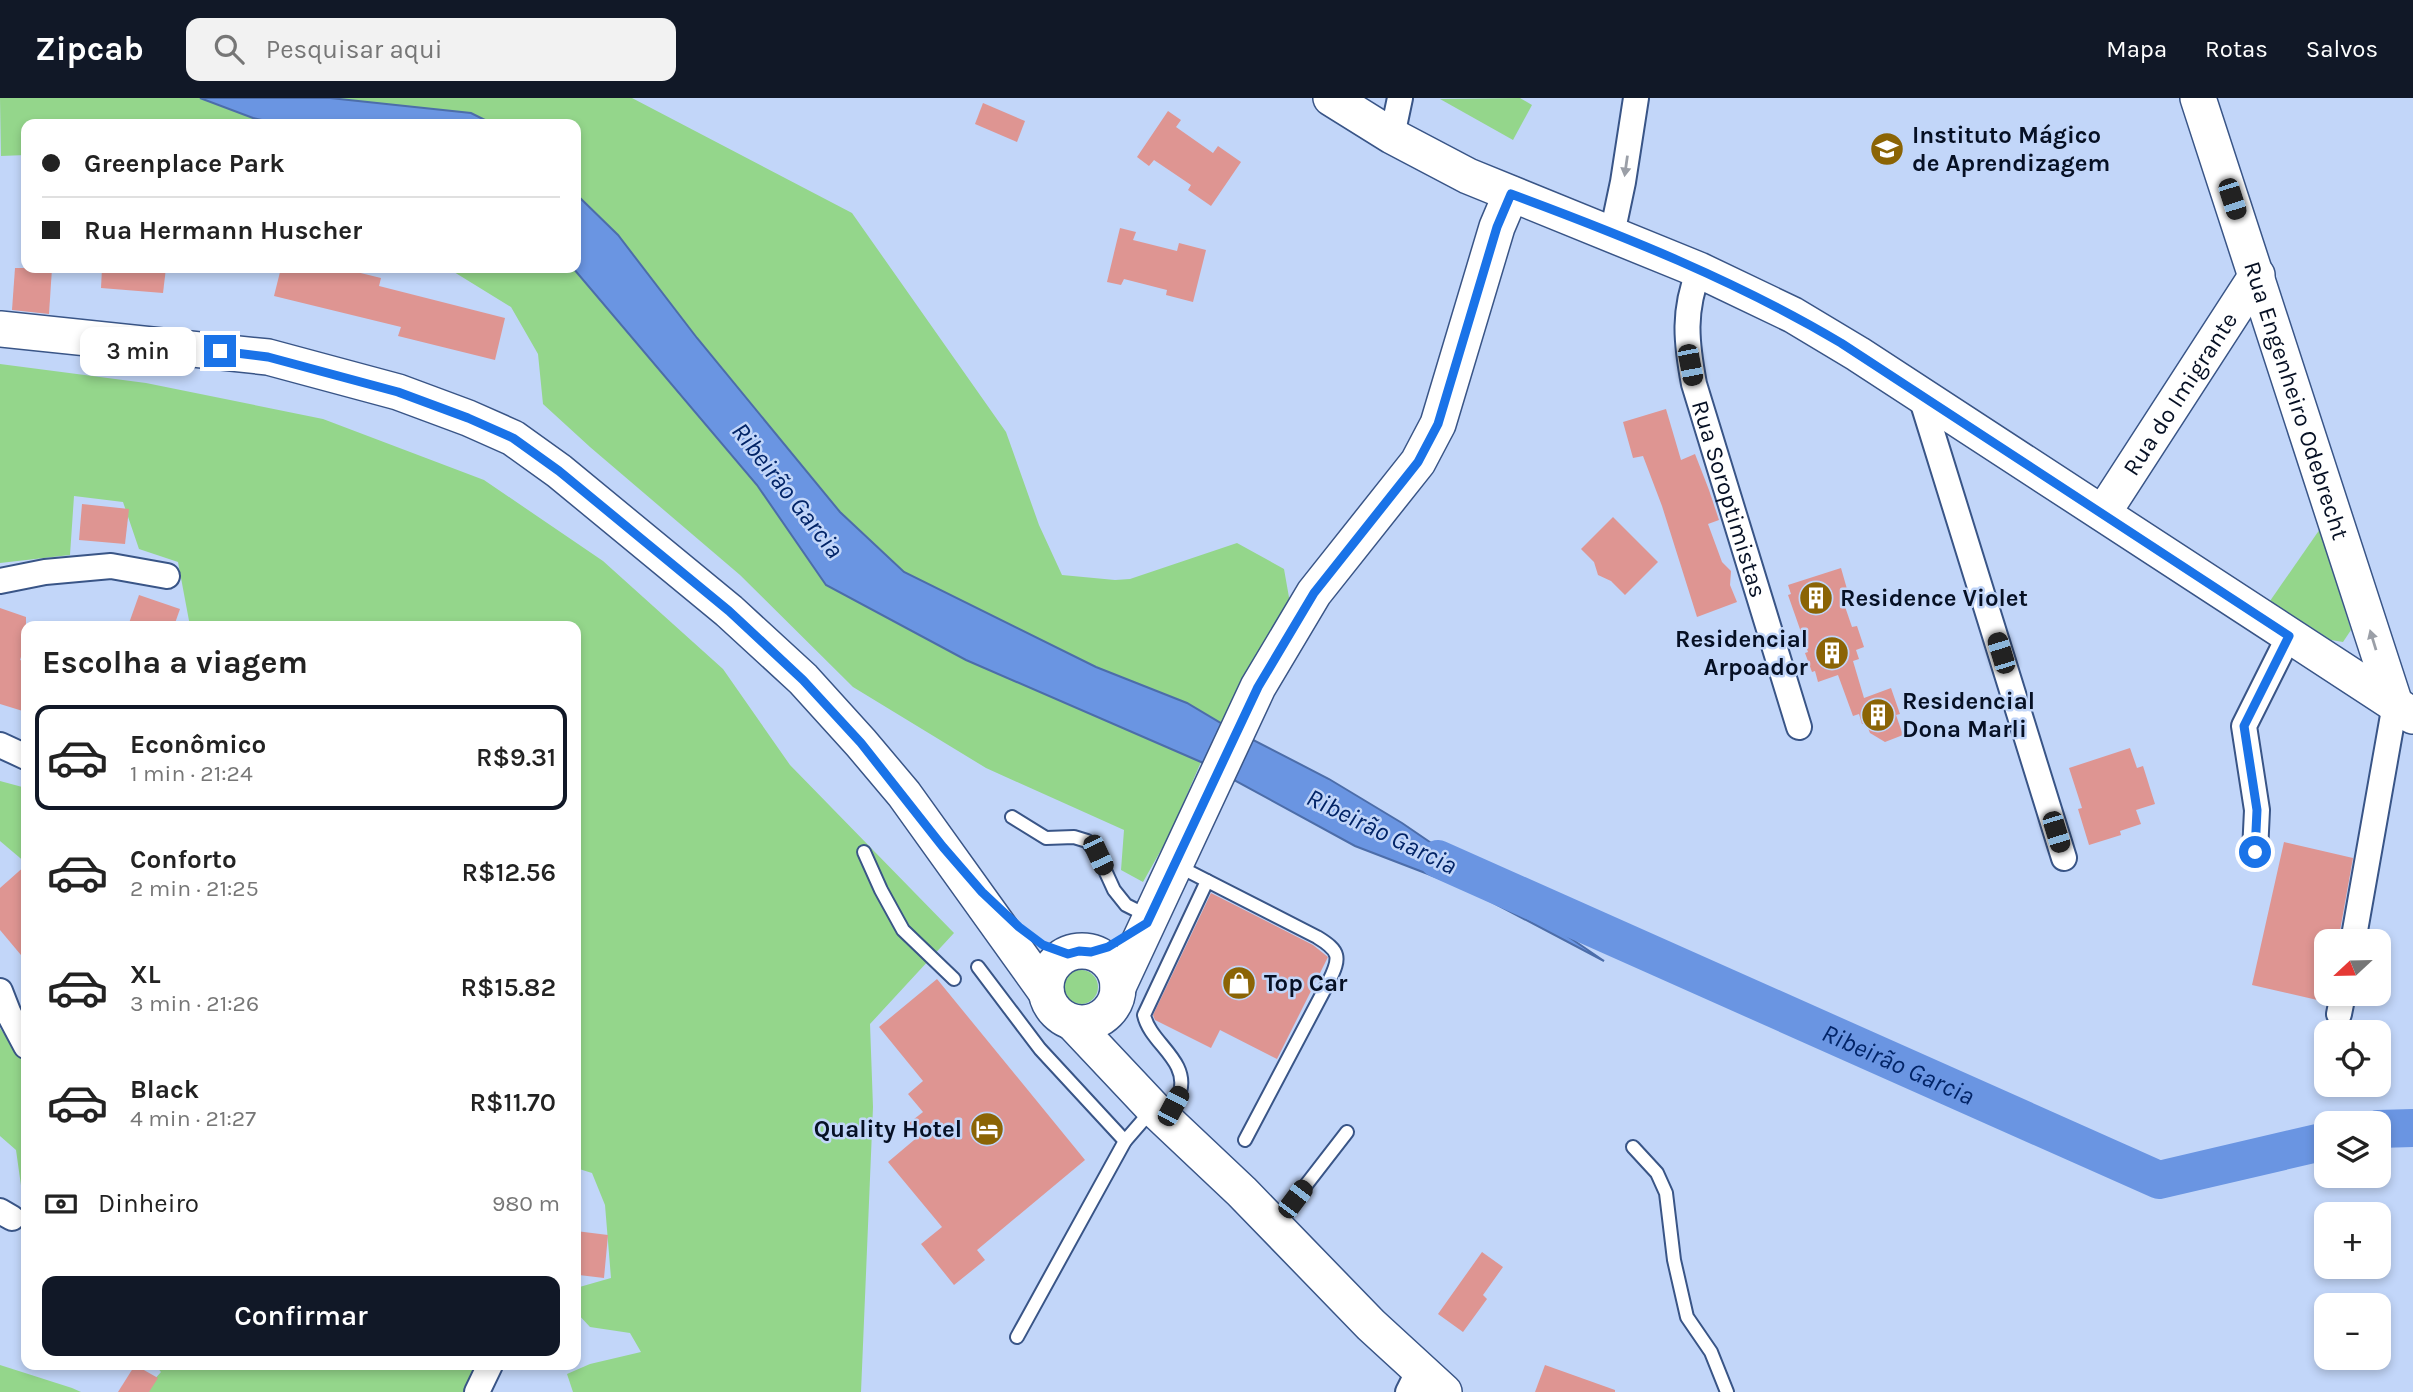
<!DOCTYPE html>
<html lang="pt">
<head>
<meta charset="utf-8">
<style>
	:root { --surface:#fff; --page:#f2f2f2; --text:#222; --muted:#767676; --line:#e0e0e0; --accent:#111827 }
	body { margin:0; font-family:Karla,sans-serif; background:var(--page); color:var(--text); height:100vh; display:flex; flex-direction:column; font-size:26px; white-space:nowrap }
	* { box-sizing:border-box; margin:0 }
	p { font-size:23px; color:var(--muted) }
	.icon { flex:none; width:38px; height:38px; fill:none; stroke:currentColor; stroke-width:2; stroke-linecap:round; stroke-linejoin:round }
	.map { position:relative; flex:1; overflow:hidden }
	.panel { position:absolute; left:21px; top:523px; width:560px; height:749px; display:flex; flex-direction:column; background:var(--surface); border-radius:14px; box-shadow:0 4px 10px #0003 }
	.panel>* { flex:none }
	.banner { position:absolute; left:21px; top:21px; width:560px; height:154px; border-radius:14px; box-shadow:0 4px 10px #0003; display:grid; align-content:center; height:154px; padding:0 21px; background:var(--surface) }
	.needle { width:46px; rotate:248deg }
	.tools { position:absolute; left:2314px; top:831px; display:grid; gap:14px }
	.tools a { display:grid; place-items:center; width:77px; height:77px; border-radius:14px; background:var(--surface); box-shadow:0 4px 10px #0003; font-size:35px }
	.end { position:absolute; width:32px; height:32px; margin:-16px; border:9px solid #1a73e8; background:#fff; box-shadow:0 0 0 4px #fff }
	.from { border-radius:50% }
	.bubble { position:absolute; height:49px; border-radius:14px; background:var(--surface); box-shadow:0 4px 10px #0003; font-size:23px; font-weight:600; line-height:49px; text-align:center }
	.car { position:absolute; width:21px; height:42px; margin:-21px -10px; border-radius:9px; box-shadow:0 0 5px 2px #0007; background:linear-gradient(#222 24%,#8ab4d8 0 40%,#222 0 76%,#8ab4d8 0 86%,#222 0) }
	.banner b { display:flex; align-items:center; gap:24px; height:66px; font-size:26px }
	.banner b+b { border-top:2px solid var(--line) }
	.banner i { width:18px; height:18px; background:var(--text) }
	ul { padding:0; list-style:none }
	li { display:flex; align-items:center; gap:21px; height:105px; margin:0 14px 10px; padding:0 7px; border:4px solid transparent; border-radius:14px }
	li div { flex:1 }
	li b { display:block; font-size:26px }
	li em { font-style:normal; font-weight:600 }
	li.active { border-color:var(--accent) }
	li>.icon { width:63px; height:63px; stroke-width:1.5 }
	h2 { padding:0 21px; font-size:32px; line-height:84px }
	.pay { display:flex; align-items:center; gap:18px; height:77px; padding:0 21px; font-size:26px }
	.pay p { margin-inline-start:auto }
	.cta { display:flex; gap:14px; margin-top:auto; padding:14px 21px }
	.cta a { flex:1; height:80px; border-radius:14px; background:var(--accent); color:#fff; font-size:28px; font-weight:600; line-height:80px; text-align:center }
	header { display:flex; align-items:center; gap:42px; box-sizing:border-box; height:98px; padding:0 35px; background:var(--accent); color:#fff }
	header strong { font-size:33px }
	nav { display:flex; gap:38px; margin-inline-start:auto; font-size:24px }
	.search { width:490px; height:63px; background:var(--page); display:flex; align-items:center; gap:18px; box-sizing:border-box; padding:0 24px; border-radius:14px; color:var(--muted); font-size:26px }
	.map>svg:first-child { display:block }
</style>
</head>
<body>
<header>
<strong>Zipcab</strong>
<div class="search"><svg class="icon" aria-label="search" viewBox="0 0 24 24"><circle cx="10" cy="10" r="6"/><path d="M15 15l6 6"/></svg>Pesquisar aqui</div>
<nav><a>Mapa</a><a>Rotas</a><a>Salvos</a></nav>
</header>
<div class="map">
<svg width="2413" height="1294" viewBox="0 0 2413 1294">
	<rect width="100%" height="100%" fill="#c2d6f9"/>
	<!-- green -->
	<g fill="#94d68b">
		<path d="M0,0H200L253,20L280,26H26V57L1,58Z"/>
		<path d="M330,0H632L852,115L1006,334L1039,427L1062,477L1115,482L1130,481L1237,445L1284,471L1290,505L1226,628L1187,605L1096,569L904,474L840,414L697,240L618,137L576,96V26H493L471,15Z"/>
		<path d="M1520,0L1532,7L1513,42L1440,1Z"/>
		<path d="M444,170H573L757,387L826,487L966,562L1201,664L1169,738L1143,784L1121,772L1124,732L986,670L853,589L740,477L590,349L543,306L538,256L511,209L454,174Z"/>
		<path d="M0,266L146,285L323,321L484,382L603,463L723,571L790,667L954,835L870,926L873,1009L861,1294H573L567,1276L590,1266L641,1254L630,1235L590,1229L576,1214V1190L611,1180L605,1107L592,1075L576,1070V528H190L178,464L139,451L123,404L74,398L70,457L0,465Z"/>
		<path d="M2320,431L2351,532L2343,544L2331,542L2270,503Z"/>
		<path d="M0,683L26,690V765L0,743Z"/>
		<circle cx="1081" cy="889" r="17"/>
		<path d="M0,930L26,968V1123L16,1052L0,1038Z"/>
		<path d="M0,1267L72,1290L81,1294H0Z"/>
		<path d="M155,1267H485L467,1294H143L161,1274Z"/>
	</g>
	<!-- water -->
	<g fill="#6a95e2" stroke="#4c6da9" stroke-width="2">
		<path d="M200,0H330L471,15L493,26H280L253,20Z"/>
		<path d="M576,96L618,137L697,240L840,414L904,474L1096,569L1187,605L1226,628L1329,681L1402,725L1604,863L1467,791L1355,748L1201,664L966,562L826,487L757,387L573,170H576Z"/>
	</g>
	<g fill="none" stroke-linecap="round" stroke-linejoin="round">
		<!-- river -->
		<g stroke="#6a95e2" stroke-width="38">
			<path id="s1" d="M1438,761L2159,1082L2326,1043"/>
			<path d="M2378,1031L2413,1030"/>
		</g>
	</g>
	<!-- building -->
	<g fill="#de9592">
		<path d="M983,5L1025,23L1017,44L975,26Z"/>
		<path d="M1168,13L1181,22L1176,29L1213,55L1218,48L1241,64L1211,108L1188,92L1191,87L1154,62L1149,68L1137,59Z"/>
		<path d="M1120,130L1136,134L1133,142L1177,153L1179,145L1206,152L1193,204L1166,197L1167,192L1124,181L1121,187L1107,184Z"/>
		<path d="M15,170H52L49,216L12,212Z"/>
		<path d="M102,170H166L163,195L101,190Z"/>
		<path d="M281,170H340L381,180L379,188L505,220L495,262L398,238L401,229L274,198Z"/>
		<path d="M1666,311L1681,362L1695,356L1709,392L1719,422L1708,426L1722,464L1731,473L1730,487L1737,504L1697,519L1662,408L1643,358L1633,360L1623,324Z"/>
		<path d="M82,406L129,411L125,446L79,442Z"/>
		<path d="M1613,419L1658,464L1625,497L1611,483L1598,477L1594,464L1581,451Z"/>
		<path d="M1841,470L1847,491L1840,494L1852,529L1857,528L1864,549L1856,552L1859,561L1853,563L1864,600L1891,590L1900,616L1896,617L1903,637L1885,644L1870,635L1866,625L1862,626L1859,616L1853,618L1838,577L1818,584L1815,573L1812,574L1805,555L1808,554L1788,497L1791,496L1788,487Z"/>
		<path d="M139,497L180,511L174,528H128Z"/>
		<path d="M0,510L26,519V543L20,562L26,564V614L0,606Z"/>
		<path d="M2130,650L2137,670L2143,668L2155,706L2136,712L2141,726L2120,733L2121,737L2089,747L2078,711L2082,710L2069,670Z"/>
		<path d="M2284,744L2353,760L2338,844H2326V904L2252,887Z"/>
		<path d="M26,767V863L0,832V790Z"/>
		<path d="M1211,795L1313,847L1328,859L1277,961L1220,932L1211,950L1155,922L1153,917Z"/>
		<path d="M937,881L1085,1062L977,1152L985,1162L954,1187L921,1146L942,1129L888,1064L920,1037L909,1025L923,1014L908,996L923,983L879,929Z"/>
		<path d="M576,1133L608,1137L604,1180L579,1177L580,1168L576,1167Z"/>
		<path d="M1482,1154L1503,1169L1483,1197L1487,1201L1463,1234L1438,1216Z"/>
		<path d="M135,1267L158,1280L149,1294H118Z"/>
		<path d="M1545,1267L1615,1292V1294H1535Z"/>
	</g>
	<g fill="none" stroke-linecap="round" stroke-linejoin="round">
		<!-- lane casing -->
		<g stroke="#395587" stroke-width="16">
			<g id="lane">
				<path d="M1012,719L1046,740L1074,739L1087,743L1098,757L1114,792L1126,807L1150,819"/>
				<path d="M864,754L881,792L903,832L954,881"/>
				<path d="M1178,768L1317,839C1340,853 1341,859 1329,883L1245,1042"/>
				<path d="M978,869L1040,951L1125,1043"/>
				<path d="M1168,1018C1172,1011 1178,1002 1180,994C1189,962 1150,945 1144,917L1207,783"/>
				<path d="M1633,1049L1657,1075L1666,1095L1674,1162L1687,1219L1711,1254L1727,1294"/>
				<path d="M1275,1127L1347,1034"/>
				<path d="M1017,1239L1125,1043L1151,1013"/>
			</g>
		</g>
		<!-- street casing -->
		<g stroke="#395587" stroke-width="28">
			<g id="street">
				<path d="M1392,38L1400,0"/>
				<path d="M1612,136L1623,84L1636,0"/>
				<path id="s2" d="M1699,172C1683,213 1686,243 1694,286L1799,629"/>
				<path d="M1921,299L2064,760"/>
				<path d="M0,483L45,474L111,468L167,478"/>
				<path d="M0,647L26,659"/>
				<path d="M2255,754L2257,712L2244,628L2289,538"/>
				<path d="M2353,844L2395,606"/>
				<path d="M0,893L9,916L26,948"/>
				<path d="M2339,916L2343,896"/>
				<path d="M0,1113L12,1120"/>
				<path d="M477,1294L490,1267"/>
				<path d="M1408,1294L1419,1272"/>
			</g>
		</g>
		<!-- secondary casing -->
		<g stroke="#395587" stroke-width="38">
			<g id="secondary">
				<path d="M1331,0L1392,38L1468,78L1699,172L1793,217L1858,256L2413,618"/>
				<path id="s3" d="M2198,0L2395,606"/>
				<path d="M0,231L268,259L398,294L468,320L513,340L559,373L729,513L803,581L861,645L904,696L1046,894"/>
				<path id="s4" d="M2103,415L2257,177"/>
				<circle cx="1082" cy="889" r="36"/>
				<path d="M1118,889L1258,589L1314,495L1418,364L1438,326L1497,129L1511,96"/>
				<path d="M1072,924L1153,1010L1242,1094L1371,1227L1444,1294"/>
			</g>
		</g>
		<!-- lane -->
		<use href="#lane" stroke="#fff" stroke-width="12"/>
		<!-- street -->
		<use href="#street" stroke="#fff" stroke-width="24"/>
		<!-- secondary -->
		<use href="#secondary" stroke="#fff" stroke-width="35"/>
	</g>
	<!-- one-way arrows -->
	<defs><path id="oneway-solid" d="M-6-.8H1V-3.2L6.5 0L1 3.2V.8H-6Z" transform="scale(1.75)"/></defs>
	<g fill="#9b9fa7">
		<use href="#oneway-solid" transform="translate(1626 68) rotate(98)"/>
		<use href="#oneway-solid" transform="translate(2373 542) rotate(-107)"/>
	</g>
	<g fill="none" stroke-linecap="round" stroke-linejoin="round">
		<!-- route -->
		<path stroke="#1a73e8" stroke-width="9" d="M220,253L268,259L398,294L468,320L513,340L559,373L729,513L803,582L861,645L943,749L982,794L1019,829L1043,847L1068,856L1079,853L1091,854L1108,849L1147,825L1258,589L1314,495L1418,364L1438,326L1497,129L1511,96C1624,138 1737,183 1841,245L2289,538L2244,628L2257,712L2255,754"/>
	</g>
	<!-- icons -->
	<defs>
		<g id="school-disc" transform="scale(1.75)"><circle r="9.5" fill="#8b6405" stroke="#c2d6f9"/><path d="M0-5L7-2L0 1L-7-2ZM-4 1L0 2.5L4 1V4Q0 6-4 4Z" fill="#fff"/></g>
		<g id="building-disc" transform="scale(1.75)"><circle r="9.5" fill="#8b6405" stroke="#c2d6f9"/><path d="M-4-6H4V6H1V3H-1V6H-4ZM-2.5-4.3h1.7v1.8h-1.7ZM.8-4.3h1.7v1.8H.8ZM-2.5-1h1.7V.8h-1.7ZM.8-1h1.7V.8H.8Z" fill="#fff"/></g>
		<g id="shop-disc" transform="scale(1.75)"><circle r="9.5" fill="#8b6405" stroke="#c2d6f9"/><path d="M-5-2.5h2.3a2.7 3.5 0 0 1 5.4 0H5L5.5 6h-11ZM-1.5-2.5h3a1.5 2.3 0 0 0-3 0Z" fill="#fff"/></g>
		<g id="hotel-disc" transform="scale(1.75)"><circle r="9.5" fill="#8b6405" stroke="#c2d6f9"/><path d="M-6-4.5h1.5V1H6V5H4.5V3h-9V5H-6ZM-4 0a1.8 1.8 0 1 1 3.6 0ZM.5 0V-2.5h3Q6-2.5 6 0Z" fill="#fff"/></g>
	</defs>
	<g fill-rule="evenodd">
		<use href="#school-disc" x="1887" y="51"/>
		<use href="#building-disc" x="1816" y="500"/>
		<use href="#building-disc" x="1832" y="555"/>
		<use href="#building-disc" x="1878" y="617"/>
		<use href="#shop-disc" x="1239" y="885"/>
		<use href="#hotel-disc" x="987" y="1031"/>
	</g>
	<g text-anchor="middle" stroke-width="5" stroke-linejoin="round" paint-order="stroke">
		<!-- poi labels -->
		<g font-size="24" font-weight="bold" fill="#061024" stroke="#c2d6f9" text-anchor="start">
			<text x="1912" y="45">Instituto Mágico<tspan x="1912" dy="28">de Aprendizagem</tspan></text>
			<text x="1840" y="508">Residence Violet</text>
			<text x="1808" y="549" text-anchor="end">Residencial<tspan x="1808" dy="28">Arpoador</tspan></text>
			<text x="1902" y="611">Residencial<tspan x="1902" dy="28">Dona Marli</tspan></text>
			<text x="1264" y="893">Top Car</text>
			<text x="962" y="1039" text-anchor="end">Quality Hotel</text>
		</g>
		<!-- street labels -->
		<g font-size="24" fill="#061024" stroke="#c2d6f9">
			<text dy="8" stroke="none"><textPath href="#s4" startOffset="142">Rua do Imigrante</textPath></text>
			<text dy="8" stroke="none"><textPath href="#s3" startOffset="318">Rua Engenheiro Odebrecht</textPath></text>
			<text dy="8" stroke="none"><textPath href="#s2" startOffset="236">Rua Soroptimistas</textPath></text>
		</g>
		<!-- water labels -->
		<g font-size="26" font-style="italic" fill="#022467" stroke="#c2d6f9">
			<text transform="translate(788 392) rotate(52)" y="9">Ribeirão Garcia</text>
			<text transform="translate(1382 733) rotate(26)" y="9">Ribeirão Garcia</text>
			<text dy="9" stroke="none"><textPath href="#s1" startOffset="504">Ribeirão Garcia</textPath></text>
		</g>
	</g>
</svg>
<div class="tools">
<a><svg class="needle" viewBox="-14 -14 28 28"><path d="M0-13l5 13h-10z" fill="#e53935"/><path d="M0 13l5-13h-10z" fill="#767676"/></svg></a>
<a><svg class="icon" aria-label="locate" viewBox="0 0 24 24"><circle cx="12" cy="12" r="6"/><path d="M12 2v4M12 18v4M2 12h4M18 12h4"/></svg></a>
<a><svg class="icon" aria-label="layers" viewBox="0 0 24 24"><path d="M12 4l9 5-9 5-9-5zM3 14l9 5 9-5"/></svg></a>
<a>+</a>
<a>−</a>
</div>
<i class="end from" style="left:2255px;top:754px"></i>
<i class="end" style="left:220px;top:253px"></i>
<div class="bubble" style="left:80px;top:229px;width:116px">3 min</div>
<i class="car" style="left:2232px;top:101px;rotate:162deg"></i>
<i class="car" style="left:1690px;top:267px;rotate:169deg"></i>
<i class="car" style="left:2001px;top:555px;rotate:343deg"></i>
<i class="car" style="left:2056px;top:734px;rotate:163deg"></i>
<i class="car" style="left:1098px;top:757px;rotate:155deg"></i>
<i class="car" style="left:1173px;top:1008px;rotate:28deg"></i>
<i class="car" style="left:1295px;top:1101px;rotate:37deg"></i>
<div class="banner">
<b><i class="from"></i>Greenplace Park</b>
<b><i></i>Rua Hermann Huscher</b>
</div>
<section class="panel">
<h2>Escolha a viagem</h2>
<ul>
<li class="active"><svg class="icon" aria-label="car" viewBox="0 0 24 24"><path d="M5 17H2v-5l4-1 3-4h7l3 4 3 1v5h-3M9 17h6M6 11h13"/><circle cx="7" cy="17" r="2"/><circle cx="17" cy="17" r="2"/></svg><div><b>Econômico</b><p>1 min · 21:24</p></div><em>R$9.31</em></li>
<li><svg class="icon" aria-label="car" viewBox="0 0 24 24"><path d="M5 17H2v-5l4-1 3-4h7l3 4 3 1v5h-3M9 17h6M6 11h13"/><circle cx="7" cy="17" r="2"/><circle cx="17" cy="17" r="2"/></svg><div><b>Conforto</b><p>2 min · 21:25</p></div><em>R$12.56</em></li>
<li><svg class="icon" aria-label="car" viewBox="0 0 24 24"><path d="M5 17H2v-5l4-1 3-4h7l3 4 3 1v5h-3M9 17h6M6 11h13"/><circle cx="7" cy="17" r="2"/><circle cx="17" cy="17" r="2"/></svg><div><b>XL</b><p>3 min · 21:26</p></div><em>R$15.82</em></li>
<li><svg class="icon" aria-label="car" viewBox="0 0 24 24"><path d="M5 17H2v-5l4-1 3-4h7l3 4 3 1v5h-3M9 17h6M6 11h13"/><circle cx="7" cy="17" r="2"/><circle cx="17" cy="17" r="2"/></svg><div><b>Black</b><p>4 min · 21:27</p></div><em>R$11.70</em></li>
</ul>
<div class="pay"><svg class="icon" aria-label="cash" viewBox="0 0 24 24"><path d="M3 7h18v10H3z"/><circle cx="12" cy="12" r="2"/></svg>Dinheiro<p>980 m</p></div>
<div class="cta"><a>Confirmar</a></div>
</section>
</div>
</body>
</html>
